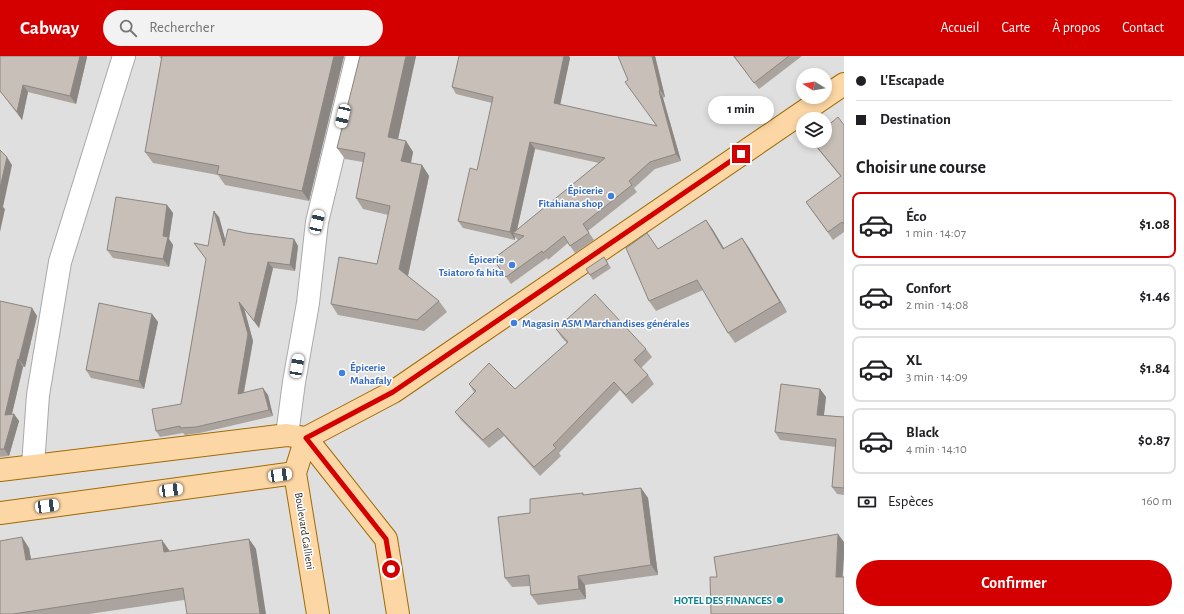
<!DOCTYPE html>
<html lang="fr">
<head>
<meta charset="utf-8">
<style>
	:root { --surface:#fff; --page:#f2f2f2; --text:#202124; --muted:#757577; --line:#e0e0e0; --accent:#d40000 }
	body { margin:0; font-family:"Alegreya Sans",sans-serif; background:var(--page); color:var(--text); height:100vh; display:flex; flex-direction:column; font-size:15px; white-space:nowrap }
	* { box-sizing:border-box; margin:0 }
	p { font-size:13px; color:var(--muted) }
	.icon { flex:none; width:22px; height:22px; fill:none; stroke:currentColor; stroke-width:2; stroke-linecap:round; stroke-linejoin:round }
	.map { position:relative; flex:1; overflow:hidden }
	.panel { display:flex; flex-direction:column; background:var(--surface); width:340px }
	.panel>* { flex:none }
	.guide { display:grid; align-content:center; height:88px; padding:0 12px; background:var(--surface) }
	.needle { width:26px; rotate:281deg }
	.controls { position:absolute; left:796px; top:12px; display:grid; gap:8px }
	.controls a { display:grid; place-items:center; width:36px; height:36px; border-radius:50%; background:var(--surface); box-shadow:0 2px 6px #0003; font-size:20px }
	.end { position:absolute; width:18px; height:18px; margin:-9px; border:5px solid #d40000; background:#fff; box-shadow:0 0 0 2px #fff }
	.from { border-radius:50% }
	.bubble { position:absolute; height:28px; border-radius:14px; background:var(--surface); box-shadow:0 2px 6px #0003; font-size:13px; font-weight:700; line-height:28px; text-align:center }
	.car { position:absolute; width:12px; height:24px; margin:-12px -6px; border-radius:5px; box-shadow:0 0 3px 1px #0007; background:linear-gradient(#fff 24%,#345 0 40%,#fff 0 76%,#345 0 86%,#fff 0) }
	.guide b { display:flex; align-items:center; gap:14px; height:38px; font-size:15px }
	.guide b+b { border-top:1px solid var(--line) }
	.guide i { width:10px; height:10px; background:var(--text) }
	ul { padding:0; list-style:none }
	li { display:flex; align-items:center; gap:12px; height:66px; margin:0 8px 6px; padding:0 4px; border:2px solid var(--line); border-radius:8px }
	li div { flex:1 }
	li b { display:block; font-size:15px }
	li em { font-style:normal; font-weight:700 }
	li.active { border-color:var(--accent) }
	li>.icon { width:36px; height:36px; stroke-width:1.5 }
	h2 { padding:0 12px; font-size:18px; line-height:48px }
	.pay { display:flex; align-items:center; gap:10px; height:44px; padding:0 12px; font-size:15px }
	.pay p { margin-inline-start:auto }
	.cta { display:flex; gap:8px; margin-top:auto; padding:8px 12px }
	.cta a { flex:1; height:46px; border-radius:24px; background:var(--accent); color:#fff; font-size:16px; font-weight:700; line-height:46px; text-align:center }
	header { display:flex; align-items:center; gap:24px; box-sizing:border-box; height:56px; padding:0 20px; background:var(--accent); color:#fff }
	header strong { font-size:19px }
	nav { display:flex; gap:22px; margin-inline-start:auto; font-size:14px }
	.search { width:280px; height:36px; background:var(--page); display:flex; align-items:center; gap:10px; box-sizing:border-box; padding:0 14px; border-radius:22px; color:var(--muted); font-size:15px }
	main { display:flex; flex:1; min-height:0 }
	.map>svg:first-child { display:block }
</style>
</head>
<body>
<header>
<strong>Cabway</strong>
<div class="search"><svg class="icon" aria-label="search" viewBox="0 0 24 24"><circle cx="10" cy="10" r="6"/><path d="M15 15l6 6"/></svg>Rechercher</div>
<nav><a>Accueil</a><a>Carte</a><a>À propos</a><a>Contact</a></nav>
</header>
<main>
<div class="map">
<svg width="844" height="558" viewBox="0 0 844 558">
	<rect width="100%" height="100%" fill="#f2efe9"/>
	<!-- residential -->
	<path fill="#e0dfdf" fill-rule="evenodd" d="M0,0H844V558H0ZM803,19H825V41H803ZM803,63H825V85H803Z"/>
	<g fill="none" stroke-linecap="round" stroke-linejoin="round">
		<!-- minor casing -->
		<g stroke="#a9a9a9" stroke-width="24">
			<g id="minor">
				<path d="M287,379L294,326L308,247L317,166L357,0"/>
				<path d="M33,409L38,339L60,206L124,0"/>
			</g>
		</g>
		<!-- major casing -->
		<g stroke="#a06b00" stroke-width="24">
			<g id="major">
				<path d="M306,382L386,483L398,558"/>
				<path d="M306,382L295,417L318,558"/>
				<path d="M0,414L287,379L306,382L393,336L844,28"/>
				<path d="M0,457L295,417"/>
			</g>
		</g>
		<!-- minor -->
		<use href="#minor" stroke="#fff" stroke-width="22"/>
		<!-- major -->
		<use href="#major" stroke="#fcd6a4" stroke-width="22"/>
	</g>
	<!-- wall -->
	<g fill="#aba49e" fill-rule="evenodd">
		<path d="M0,0H87V1L76,48L28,36L22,64L0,35Z"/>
		<path d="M159,0H344L309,145L225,129L218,119L153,107L145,96L162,4Z"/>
		<path d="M360,0H416L398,83L406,85L413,96L411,107L422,109L429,120L408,220L439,245L447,256L424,275L338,259L331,248L377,208L388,159L363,153L356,142L363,106L345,103L337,92Z"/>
		<path d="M459,0H569L570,2L560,49L656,70L628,24L618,0H655L665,41L663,42L681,105L655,113L634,132L637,136L588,175L594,184L575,197L568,187L548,204L547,202L511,228L493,203L518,184L515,181V184L463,172L458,165L477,114L492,47L456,38L452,31ZM535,93L599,107L517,174Z"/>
		<path d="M733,0H802L759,33Z"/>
		<path d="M844,69V176L833,184L806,146L841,121L817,92L812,85Z"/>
		<path d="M167,149L173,157L169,183L173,189L169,211L113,202L107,194Z"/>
		<path d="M219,161L225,185L246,177L294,183L298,190L295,215L273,212L259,272L244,252L253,285L244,337L268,339L273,360L200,377L185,379L183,377L160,381L156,375L181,348L206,203L194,187L208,190Z"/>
		<path d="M706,164L713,174L724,192L742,182L749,192L787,256L735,287L728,277L703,234L656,255L649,245L658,193Z"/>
		<path d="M604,201L611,212L593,224L586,213Z"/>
		<path d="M0,245L32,252L37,260L25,311H23L12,358H14L19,365L9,400L0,401Z"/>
		<path d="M152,258L158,266L144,333L91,322L86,314Z"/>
		<path d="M556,273L646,293L652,301L641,312L648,319L654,328L632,348L620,334L559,397L561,400L540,420L504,380L489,392L461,364L455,356L474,336L469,328L515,333L567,287L562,282Z"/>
		<path d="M820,333L826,341L824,359L844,361V439L837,438L832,431L836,391L780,384L775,376Z"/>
		<path d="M641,432L648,442L658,519L585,529L586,543L538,549L531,539L530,530L512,531L505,522L530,457L585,439Z"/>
		<path d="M249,483L256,493L184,544L89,558H0L29,492L31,503L169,494L170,495Z"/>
	</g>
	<!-- shaded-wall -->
	<g fill="#8b8681">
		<path d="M80,0H87V1L76,48L70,40Z"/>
		<path d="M334,0H344L309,145L302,135Z"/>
		<path d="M406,0H416L396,92L388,81Z"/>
		<path d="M564,0H569L570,2L559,54L554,47Z"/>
		<path d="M652,0H655L665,41L660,34Z"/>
		<path d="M23,29L28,36L22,64L17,56Z"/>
		<path d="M659,35L663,42L681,105L676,98Z"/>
		<path d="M406,85L413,96L409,116L401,105Z"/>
		<path d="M530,86L535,93L516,178L513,177L515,181V184L510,176Z"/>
		<path d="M7,101L12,109L3,151L5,153L0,176V132Z"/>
		<path d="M422,109L429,120L407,224L399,213Z"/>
		<path d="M167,149L173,157L169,183L173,189L169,211L163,203V180Z"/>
		<path d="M214,155L219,161L229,197L224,190Z"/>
		<path d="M706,164L713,174L730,203L723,193Z"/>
		<path d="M742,182L749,192L787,256L780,246Z"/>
		<path d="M294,183L298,190L295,215L290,209Z"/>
		<path d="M268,206L273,212L259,272L254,265Z"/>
		<path d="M239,246L244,252L253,285L242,345L238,338Z"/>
		<path d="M32,252L37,260L25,311L19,304Z"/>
		<path d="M152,258L158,266L144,333L139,325Z"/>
		<path d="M18,303L23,311L10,366L5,359Z"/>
		<path d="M263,332L268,339L273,360L269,354Z"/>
		<path d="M820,333L826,341L823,366L817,359Z"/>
		<path d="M14,358L19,365L9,400L4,393Z"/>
		<path d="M641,432L648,442L658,519L651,509Z"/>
		<path d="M838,478L844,486V501L842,530L836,521Z"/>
		<path d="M22,481L29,492L33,515L26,504Z"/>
		<path d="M249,483L256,493L266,558H260Z"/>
		<path d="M162,484L169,494L171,506L164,496Z"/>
		<path d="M578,520L585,529L586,543L579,533Z"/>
	</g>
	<!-- building -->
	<g fill="#c7bfb8" stroke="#8b8681">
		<path d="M0,0H80L70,40L23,29L17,56L0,35Z"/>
		<path d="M162,0H334L302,135L217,118L219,110L145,96Z"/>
		<path d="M360,0H406L388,81L406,85L401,105L422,109L399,213L439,245L417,264L331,248L339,201L377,208L390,150L356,142L365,97L337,92Z"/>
		<path d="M459,0H564L554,47L657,70L625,26L628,24L618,0H652L660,34L659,35L676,98L650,106L629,125L632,129L583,168L589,177L570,190L564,180L543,197L542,195L506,221L493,203L524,180L513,177L605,102L530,86L510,176L458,165L470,112L477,114L493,41L452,31Z"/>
		<path d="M734,0H789L754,27Z"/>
		<path d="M838,61L844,69V168L842,166L828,176L806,146L841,120L812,85H825V72Z"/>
		<path d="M0,94L7,101L0,132Z"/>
		<path d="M116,141L167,149L163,180L168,181L163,203L107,194Z"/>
		<path d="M214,155L224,190L228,173L246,177L294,183L290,209L268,206L254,265L239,246L248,278L238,338L263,332L269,354L196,371L180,372V370L156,375L152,353L181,348L206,203L194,187L208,190Z"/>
		<path d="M706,164L723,193L742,182L780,246L728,277L697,224L649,245L626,192L647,177L658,193Z"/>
		<path d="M604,201L608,208L590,219L586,213Z"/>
		<path d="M595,238L646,293L634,304L648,319L626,339L614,326L553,389L556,392L534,411L498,372L483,384L455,356L476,335L469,328L489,307L515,333L568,286L556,273Z"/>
		<path d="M0,245L32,252L19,304L18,303L5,359L14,358L4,393H0Z"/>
		<path d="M99,247L152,258L139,325L86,314Z"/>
		<path d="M781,328L820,333L817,359L844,361V432L832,431L836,383L775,376Z"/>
		<path d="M641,432L651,509L578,520L579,533L531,539L529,519L505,522L498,461L530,457V443L583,437V439Z"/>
		<path d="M838,478L836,521H844V558H711L710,521H717L714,501Z"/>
		<path d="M22,481L26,504L162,484L164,496L249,483L260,558H187L183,532L13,558H0V485Z"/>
	</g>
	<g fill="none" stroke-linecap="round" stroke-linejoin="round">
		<!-- route -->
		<path stroke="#d40000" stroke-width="5" d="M391,513L386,483L306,382L393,336L741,98"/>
	</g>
	<!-- markers -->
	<g fill="#3f7fe0" stroke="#fff" stroke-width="1.5">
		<circle cx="611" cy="140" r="4"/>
		<circle cx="512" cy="209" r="4"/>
		<circle cx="514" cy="267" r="4"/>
		<circle cx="342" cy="317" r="4"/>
	</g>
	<circle fill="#0f9aa8" stroke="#fff" stroke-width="1.5" cx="780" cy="544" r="4"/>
	<g text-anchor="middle" stroke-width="3" stroke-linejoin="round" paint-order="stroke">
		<!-- shop labels -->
		<g font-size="11" font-weight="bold" fill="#366cbe" stroke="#fff" text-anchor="end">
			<text x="603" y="138">Épicerie<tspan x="603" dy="13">Fitahiana shop</tspan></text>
			<text x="504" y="207">Épicerie<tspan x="504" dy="13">Tsiatoro fa hita</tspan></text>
			<text x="522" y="271" text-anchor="start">Magasin ASM Marchandises générales</text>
			<text x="350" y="315" text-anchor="start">Épicerie<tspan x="350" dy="13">Mahafaly</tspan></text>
		</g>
		<!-- street labels -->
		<g font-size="11" fill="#222" stroke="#fff">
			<text transform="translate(305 475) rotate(81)" y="4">Boulevard Gallieni</text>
		</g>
		<!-- culture labels -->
		<g font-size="11" font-weight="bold" fill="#0d838f" stroke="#fff" text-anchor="end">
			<text x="772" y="548">HOTEL DES FINANCES</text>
		</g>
	</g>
</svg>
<div class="controls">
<a><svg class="needle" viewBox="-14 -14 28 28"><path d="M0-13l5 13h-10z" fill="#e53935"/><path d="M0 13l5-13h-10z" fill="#757577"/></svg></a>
<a><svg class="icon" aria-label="layers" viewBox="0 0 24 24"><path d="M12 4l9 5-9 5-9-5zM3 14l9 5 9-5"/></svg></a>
</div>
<i class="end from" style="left:391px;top:513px"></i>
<i class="end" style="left:741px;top:98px"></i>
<div class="bubble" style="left:708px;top:40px;width:66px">1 min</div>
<i class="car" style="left:343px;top:60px;rotate:193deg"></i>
<i class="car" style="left:317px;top:166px;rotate:13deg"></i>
<i class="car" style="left:297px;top:310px;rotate:10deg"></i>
<i class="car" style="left:280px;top:419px;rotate:82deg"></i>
<i class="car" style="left:171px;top:434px;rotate:82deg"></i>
<i class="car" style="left:47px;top:450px;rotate:82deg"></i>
</div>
<section class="panel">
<div class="guide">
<b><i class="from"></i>L'Escapade</b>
<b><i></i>Destination</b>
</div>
<h2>Choisir une course</h2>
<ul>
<li class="active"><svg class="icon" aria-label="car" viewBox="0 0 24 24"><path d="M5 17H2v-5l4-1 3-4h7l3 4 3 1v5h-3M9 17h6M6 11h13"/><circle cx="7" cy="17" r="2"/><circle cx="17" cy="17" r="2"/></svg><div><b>Éco</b><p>1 min · 14:07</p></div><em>$1.08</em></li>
<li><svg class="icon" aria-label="car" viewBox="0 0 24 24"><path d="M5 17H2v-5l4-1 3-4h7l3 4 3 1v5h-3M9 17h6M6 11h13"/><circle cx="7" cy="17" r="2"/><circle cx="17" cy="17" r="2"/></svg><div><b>Confort</b><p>2 min · 14:08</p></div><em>$1.46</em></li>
<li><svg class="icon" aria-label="car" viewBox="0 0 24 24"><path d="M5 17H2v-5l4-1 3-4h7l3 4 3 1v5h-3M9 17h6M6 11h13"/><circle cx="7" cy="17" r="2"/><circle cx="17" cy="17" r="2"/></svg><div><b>XL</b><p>3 min · 14:09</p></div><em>$1.84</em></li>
<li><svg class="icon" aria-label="car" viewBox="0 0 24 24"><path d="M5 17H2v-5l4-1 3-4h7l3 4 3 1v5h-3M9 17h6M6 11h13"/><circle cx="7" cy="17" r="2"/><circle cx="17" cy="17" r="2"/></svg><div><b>Black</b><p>4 min · 14:10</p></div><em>$0.87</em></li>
</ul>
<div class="pay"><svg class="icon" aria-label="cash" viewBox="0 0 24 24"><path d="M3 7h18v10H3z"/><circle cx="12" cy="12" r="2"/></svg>Espèces<p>160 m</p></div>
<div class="cta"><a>Confirmer</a></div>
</section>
</main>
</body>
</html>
